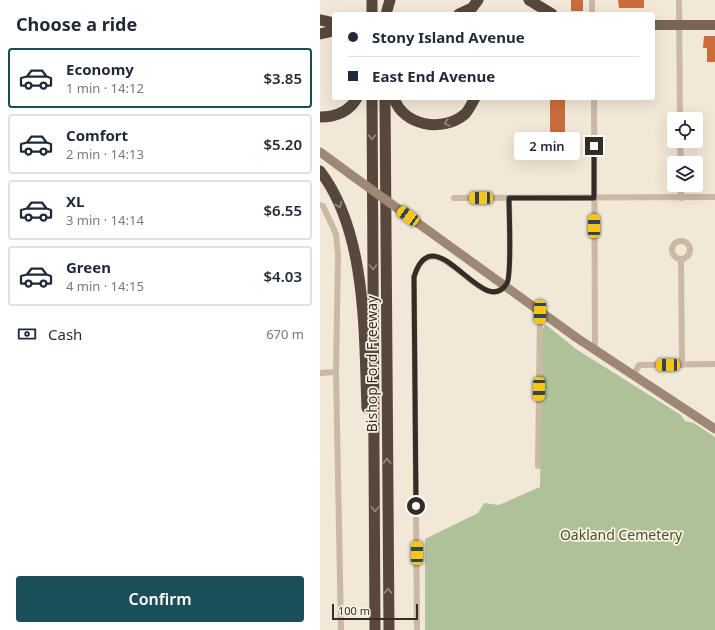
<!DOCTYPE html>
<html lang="en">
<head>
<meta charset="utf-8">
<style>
	:root { --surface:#fff; --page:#f2f2f3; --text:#1f2937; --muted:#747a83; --line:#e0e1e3; --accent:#1a4e58 }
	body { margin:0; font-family:"Noto Sans",sans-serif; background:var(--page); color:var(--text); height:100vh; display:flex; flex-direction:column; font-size:15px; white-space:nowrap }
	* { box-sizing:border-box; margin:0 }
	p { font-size:13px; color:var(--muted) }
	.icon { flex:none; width:22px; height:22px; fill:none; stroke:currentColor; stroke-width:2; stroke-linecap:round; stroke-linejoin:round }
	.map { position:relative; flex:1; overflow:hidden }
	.details { display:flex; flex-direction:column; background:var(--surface); width:320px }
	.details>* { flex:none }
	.top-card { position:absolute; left:12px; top:12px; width:323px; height:88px; border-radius:4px; box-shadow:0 4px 16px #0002; display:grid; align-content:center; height:88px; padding:0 16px; background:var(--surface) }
	.tools { position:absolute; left:347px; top:112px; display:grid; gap:8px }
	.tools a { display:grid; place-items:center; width:36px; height:36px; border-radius:4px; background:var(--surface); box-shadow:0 4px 16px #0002; font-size:20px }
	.scale { position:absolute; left:12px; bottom:10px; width:86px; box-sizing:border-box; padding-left:4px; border:2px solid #352c26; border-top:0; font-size:11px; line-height:14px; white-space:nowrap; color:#352c26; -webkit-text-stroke:3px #faf2e4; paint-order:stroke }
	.end { position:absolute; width:18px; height:18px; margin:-9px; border:5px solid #352c26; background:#fff; box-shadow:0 0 0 2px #fff }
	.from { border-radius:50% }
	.bubble { position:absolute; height:28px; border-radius:4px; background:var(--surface); box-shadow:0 4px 16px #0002; font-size:13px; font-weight:600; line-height:28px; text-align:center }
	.car { position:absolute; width:12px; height:24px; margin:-12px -6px; border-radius:5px; box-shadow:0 0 3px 1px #0007; background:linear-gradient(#f5c518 24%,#345 0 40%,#f5c518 0 76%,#345 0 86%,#f5c518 0) }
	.top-card b { display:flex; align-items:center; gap:14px; height:38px; font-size:15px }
	.top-card b+b { border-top:1px solid var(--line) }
	.top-card i { width:10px; height:10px; background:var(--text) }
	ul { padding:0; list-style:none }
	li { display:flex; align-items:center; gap:12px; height:60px; margin:0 8px 6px; padding:0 8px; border:2px solid var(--line); border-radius:4px }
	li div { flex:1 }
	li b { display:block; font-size:15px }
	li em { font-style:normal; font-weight:600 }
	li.current { border-color:var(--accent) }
	li>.icon { width:36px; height:36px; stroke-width:1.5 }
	h2 { padding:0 16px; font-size:18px; line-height:48px }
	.pay { display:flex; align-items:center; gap:10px; height:44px; padding:0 16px; font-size:15px }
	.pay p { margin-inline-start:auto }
	.action { display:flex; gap:8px; margin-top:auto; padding:8px 16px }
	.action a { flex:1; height:46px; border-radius:4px; background:var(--accent); color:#fff; font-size:16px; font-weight:600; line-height:46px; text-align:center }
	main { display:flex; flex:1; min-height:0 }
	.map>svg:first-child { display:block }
</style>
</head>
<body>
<main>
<section class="details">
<h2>Choose a ride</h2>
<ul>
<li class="current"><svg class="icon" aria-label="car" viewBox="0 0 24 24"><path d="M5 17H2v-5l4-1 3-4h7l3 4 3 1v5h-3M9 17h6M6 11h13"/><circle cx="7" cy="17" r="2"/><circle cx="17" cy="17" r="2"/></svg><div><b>Economy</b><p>1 min · 14:12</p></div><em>$3.85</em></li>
<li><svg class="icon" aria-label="car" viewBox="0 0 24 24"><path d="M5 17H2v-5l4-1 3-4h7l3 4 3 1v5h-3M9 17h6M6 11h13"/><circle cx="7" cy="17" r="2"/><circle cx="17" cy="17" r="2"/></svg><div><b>Comfort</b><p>2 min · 14:13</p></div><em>$5.20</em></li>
<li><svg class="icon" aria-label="car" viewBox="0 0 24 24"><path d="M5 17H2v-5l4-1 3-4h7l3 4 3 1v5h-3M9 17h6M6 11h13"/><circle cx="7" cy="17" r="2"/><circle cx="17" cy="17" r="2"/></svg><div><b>XL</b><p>3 min · 14:14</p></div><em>$6.55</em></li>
<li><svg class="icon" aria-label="car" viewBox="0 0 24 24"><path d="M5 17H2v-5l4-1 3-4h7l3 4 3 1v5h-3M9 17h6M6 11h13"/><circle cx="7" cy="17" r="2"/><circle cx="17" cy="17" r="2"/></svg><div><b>Green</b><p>4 min · 14:15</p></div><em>$4.03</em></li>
</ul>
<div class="pay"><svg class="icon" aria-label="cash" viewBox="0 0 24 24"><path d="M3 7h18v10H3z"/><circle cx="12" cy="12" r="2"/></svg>Cash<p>670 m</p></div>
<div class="action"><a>Confirm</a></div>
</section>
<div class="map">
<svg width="395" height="630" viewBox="0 0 395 630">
	<rect width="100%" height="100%" fill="#f2e8d8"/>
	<!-- green -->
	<path fill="#afc198" d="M225,324L256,349L361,415L365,421L374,423L395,437V630H105V539L158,513L164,503L179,505L220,487L222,331Z"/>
	<!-- building -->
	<g fill="#cb6c3d">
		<rect x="251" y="0" width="12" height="11"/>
		<path d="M298,0H324V8H299Z"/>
		<path d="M384,36H395V62H387V48H383Z"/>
		<path d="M230,98H245V143L230,144Z"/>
	</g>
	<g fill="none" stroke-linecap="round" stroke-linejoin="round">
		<!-- street -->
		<g stroke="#cab9a4" stroke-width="6">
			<path d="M359,0L360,119"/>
			<path d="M272,14V0"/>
			<path d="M274,98L275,351"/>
			<path d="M360,141L361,163"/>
			<path d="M361,185V198"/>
			<path d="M134,198L395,197"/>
			<path d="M0,205L3,206L16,234L18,255L16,372L21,630"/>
			<circle cx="361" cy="250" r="9"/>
			<path d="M361,259L362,365"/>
			<path d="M0,373L16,372"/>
			<path d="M314,375L319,365L395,364"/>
			<path d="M218,466L220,312"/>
			<path d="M97,630L94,277C114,213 164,323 187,283C192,274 189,213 189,198"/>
		</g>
		<!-- secondary -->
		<g stroke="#9e8875" stroke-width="9">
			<path d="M0,152L30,174"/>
			<path d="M88,216L257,338L395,429"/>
		</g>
		<!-- primary -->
		<path stroke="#786556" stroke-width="10" d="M333,25H395"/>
		<!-- highway -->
		<g stroke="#57473c" stroke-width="11">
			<path d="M209,0L232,14"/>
			<path d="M52,14V0"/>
			<path d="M66,14L70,0"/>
			<path d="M139,14L152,8L158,0"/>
			<path d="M0,20L14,23"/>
			<path d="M0,34L9,32"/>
			<path d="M52,98L55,630"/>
			<path d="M65,98L69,630"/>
			<path d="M74,98C83,126 123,133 145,114C149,110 152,103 155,98"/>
			<path d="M0,117C15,117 29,112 37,98"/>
			<path d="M0,171C47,232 44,334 47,408"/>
		</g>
		<!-- secondary-bridge -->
		<path stroke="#9e8875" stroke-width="9" d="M30,174L88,216"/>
	</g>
	<!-- one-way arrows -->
	<defs><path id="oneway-chevron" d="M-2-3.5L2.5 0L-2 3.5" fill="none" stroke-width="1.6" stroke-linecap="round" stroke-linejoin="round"/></defs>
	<g stroke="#988b7f">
		<use href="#oneway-chevron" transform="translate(127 123) rotate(161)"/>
		<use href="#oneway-chevron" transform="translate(52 137) rotate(89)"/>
		<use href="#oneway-chevron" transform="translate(19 205) rotate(67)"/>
		<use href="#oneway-chevron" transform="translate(53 267) rotate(90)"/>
		<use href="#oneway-chevron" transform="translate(67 461) rotate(-90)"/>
		<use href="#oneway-chevron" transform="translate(55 509) rotate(90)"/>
		<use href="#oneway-chevron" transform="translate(68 591) rotate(-90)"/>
	</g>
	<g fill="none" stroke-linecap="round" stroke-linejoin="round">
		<!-- route -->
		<path stroke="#352c26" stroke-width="5" d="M96,506L94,277C114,212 164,323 187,283C192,274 189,213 189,198H274V146"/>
	</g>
	<g text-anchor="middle" stroke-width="3.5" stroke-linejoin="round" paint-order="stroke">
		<!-- street labels -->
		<g font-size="14" fill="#352c26" stroke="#faf2e4">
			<text transform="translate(52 364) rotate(-90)" y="5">Bishop Ford Freeway</text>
		</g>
		<!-- park labels -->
		<g font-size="14" fill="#405429" stroke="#faf2e4">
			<text x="301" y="540">Oakland Cemetery</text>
		</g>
	</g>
</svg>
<div class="tools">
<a><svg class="icon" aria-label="locate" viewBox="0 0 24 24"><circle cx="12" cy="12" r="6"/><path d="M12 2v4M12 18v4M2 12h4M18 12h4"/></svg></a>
<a><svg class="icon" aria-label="layers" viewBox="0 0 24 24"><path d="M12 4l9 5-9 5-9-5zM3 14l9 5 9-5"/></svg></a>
</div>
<div class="scale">100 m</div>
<i class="end from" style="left:96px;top:506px"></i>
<i class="end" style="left:274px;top:146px"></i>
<div class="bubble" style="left:194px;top:132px;width:66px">2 min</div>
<i class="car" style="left:161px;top:198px;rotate:270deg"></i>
<i class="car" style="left:88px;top:216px;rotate:306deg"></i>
<i class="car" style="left:274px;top:226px;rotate:0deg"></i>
<i class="car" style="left:220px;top:312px;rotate:181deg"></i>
<i class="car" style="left:348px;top:365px;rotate:269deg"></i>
<i class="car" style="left:219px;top:389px;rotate:181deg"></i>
<i class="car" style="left:97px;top:553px;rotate:0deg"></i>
<div class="top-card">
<b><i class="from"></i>Stony Island Avenue</b>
<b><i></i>East End Avenue</b>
</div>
</div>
</main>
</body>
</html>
